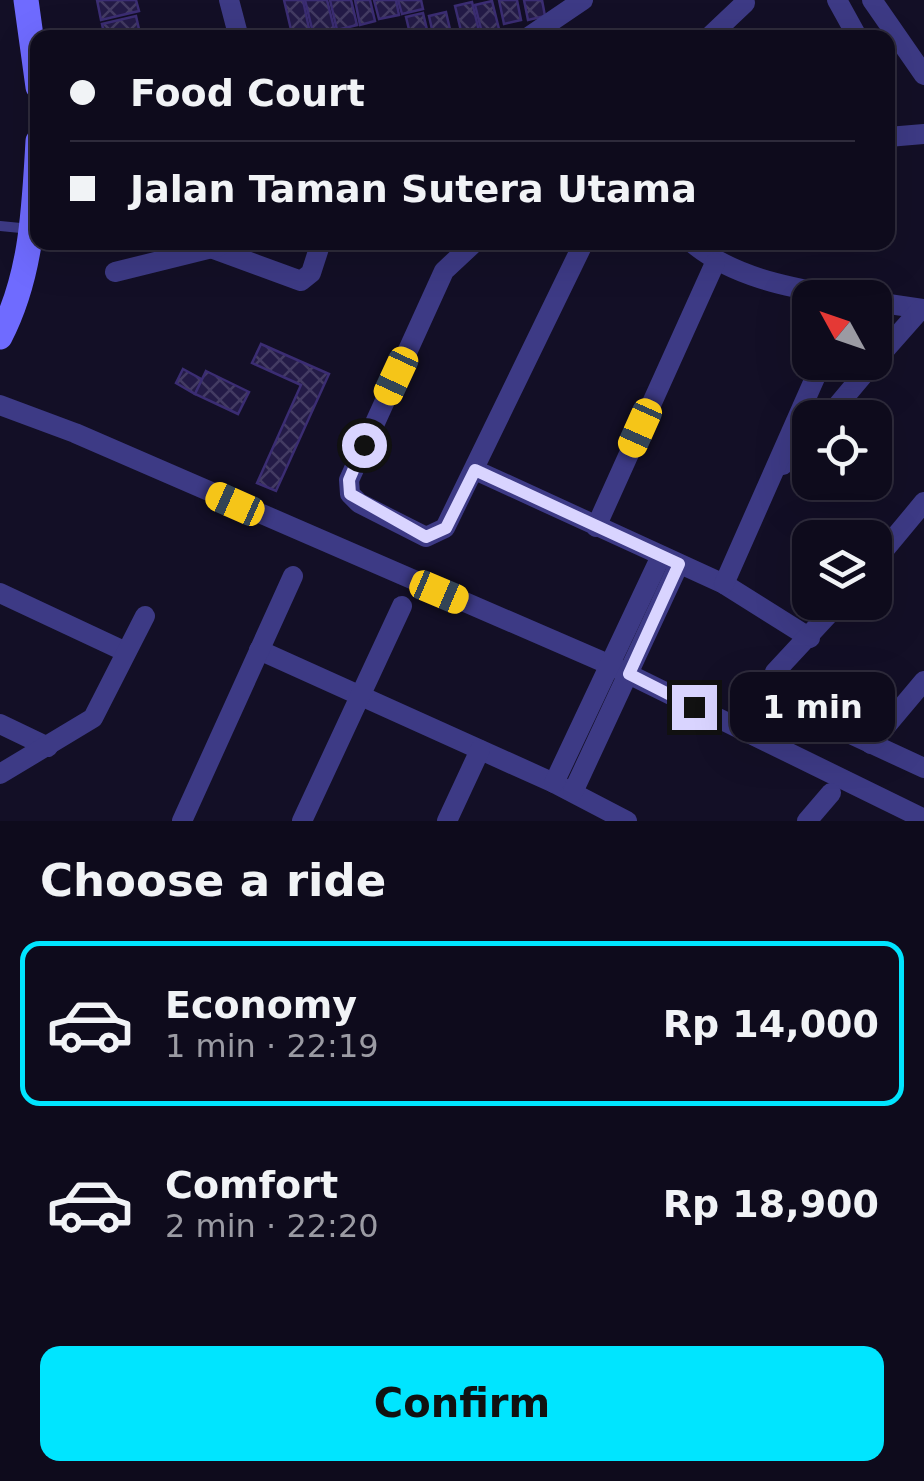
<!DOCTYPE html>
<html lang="en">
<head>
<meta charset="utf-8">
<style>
	:root { --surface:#0e0b1c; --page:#171425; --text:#f1f3f6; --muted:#9b9ba3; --line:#2e2b3b; --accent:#00e5ff }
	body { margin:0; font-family:"DejaVu Sans",sans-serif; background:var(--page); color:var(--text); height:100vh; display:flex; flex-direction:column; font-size:38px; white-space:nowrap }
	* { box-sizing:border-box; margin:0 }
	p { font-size:32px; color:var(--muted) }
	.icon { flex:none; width:55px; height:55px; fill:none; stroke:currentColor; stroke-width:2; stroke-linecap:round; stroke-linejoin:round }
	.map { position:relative; height:821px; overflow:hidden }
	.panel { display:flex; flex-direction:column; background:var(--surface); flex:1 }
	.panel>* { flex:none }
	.banner { position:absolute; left:30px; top:30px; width:865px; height:220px; border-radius:20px; box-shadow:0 10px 40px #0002,0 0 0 2px var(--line); display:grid; align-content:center; height:220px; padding:0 40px; background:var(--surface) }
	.needle { width:65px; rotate:310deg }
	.buttons { position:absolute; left:792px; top:280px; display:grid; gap:20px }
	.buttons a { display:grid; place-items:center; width:100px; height:100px; border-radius:20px; background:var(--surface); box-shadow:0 10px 40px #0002,0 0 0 2px var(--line); font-size:50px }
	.end { position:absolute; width:45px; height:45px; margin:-22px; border:12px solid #d9d4ff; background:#111; box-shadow:0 0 0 5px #111 }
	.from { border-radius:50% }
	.bubble { position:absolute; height:70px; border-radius:20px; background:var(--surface); box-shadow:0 10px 40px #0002,0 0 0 2px var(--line); font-size:32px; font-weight:800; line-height:70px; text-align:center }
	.car { position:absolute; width:30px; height:60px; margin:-30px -15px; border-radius:12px; box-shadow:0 0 8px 2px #0007; background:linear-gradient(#f5c518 24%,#345 0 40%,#f5c518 0 76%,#345 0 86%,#f5c518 0) }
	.banner b { display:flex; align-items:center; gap:35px; height:95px; font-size:38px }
	.banner b+b { border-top:2px solid var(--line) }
	.banner i { width:25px; height:25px; background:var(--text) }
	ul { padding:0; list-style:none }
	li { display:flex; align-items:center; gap:30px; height:165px; margin:0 20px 15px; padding:0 20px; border:5px solid transparent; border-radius:20px }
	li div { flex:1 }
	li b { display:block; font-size:38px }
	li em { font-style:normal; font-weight:800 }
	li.current { border-color:var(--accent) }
	li>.icon { width:90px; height:90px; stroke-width:1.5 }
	h2 { padding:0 40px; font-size:45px; line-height:120px }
	.cta { display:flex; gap:20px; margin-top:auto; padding:20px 40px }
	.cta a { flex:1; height:115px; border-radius:20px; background:var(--accent); color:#111; font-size:40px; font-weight:800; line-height:115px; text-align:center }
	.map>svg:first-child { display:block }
</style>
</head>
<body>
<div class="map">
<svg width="924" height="821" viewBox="0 0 924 821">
	<defs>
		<pattern id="building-cross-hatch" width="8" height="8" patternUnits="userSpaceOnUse" patternTransform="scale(2.5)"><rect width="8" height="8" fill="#241b47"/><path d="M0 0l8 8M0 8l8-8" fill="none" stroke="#433b63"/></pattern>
	</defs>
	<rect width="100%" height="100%" fill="#130f26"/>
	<!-- building -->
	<g fill="url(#building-cross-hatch)" stroke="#3b2d73" stroke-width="2.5">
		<path d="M97,0H136L139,11L101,20Z"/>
		<path d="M284,0H303L311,38H293Z"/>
		<path d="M305,0H327L335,32L314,37Z"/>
		<path d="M330,0H351L357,25L337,30Z"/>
		<path d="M355,0H370L375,21L360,25Z"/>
		<path d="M374,0H396L399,15L379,19Z"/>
		<path d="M398,0H421L423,9L402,14Z"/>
		<path d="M499,0H517L521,20L504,24Z"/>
		<path d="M524,0H542L545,16L528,20Z"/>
		<path d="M492,1L499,29L482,33L475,5Z"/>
		<path d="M472,2L479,31L462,35L455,6Z"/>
		<path d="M446,12L452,38H434L429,16Z"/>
		<path d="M423,13L429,38H411L406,17Z"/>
		<path d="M136,16L141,38H105L102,24Z"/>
		<path d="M261,344L329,374L276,491L257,483L301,385L252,363Z"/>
		<path d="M183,369L203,380L195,394L176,383Z"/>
		<path d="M206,371L249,392L238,414L195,394Z"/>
	</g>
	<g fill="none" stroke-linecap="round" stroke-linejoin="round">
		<!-- lane -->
		<path stroke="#3d3a85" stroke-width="10" d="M0,226L31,229"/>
		<!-- street -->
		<g stroke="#3d3a85" stroke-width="20">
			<path d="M229,0L239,38"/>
			<path d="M837,0L858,38"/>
			<path d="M872,0L924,75"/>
			<path d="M527,38L583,0"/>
			<path d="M708,38L745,3"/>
			<path d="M888,137L924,134"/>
			<path d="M475,242L444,271L349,480L350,494L359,503L426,537L445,528L584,242"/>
			<path d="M691,242C734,279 795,288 849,298"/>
			<path d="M211,248L301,281L311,273L321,242"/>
			<path d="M115,272L220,246"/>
			<path d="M875,302L924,309"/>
			<path d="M875,361L921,309"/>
			<path d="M0,405L75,433L608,664L924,819"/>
			<path d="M827,418L874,362"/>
			<path d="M783,465L810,436"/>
			<path d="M475,470L724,584L810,638"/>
			<path d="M596,527L715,263"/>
			<path d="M875,561L924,502"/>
			<path d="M724,584L822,362"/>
			<path d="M0,593L126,652"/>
			<path d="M840,602L775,672L769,691L775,699L924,768"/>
			<path d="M259,650L554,783L627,821"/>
			<path d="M0,724L48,747"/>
			<path d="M871,744L924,681"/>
			<path d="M0,774L93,718L145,616"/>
			<path d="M554,783L661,556"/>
			<path d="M573,792L679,564"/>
			<path d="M182,821L293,576"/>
			<path d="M302,821L402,606"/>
			<path d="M447,821L480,750"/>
			<path d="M807,821L831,793"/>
		</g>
		<!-- secondary -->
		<g stroke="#6f6bff" stroke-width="25">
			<path d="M26,0L38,87"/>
			<path d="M0,337C32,275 34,209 38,141"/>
		</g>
	</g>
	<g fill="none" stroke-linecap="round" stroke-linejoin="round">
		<!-- route -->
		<path stroke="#d9d4ff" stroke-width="12" d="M364,445L349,480L350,494L426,537L446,528L475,470L679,564L629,674L694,707"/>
	</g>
</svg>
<div class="buttons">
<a><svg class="needle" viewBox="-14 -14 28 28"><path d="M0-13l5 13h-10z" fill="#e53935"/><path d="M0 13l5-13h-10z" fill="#9b9ba3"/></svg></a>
<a><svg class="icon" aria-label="locate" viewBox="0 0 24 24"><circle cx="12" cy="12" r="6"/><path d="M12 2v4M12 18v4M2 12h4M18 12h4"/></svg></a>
<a><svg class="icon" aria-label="layers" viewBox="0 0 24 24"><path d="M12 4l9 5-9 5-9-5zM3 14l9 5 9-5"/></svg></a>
</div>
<i class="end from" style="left:364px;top:445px"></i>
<i class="end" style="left:694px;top:707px"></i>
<div class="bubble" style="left:730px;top:672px;width:165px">1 min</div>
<i class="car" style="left:396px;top:376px;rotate:205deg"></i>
<i class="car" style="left:640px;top:428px;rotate:204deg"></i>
<i class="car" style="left:235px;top:504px;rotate:294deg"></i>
<i class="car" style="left:439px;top:592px;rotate:113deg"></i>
<div class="banner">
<b><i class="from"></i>Food Court</b>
<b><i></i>Jalan Taman Sutera Utama</b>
</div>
</div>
<section class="panel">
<h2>Choose a ride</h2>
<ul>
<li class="current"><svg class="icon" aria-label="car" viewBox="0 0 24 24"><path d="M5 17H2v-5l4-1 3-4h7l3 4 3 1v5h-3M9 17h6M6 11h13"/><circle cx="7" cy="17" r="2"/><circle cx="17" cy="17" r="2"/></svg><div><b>Economy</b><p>1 min · 22:19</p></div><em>Rp 14,000</em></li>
<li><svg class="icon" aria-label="car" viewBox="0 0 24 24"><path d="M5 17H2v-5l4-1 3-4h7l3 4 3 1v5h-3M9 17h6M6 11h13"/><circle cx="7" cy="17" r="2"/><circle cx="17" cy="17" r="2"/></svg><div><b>Comfort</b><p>2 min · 22:20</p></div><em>Rp 18,900</em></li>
</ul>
<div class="cta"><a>Confirm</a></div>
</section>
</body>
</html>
